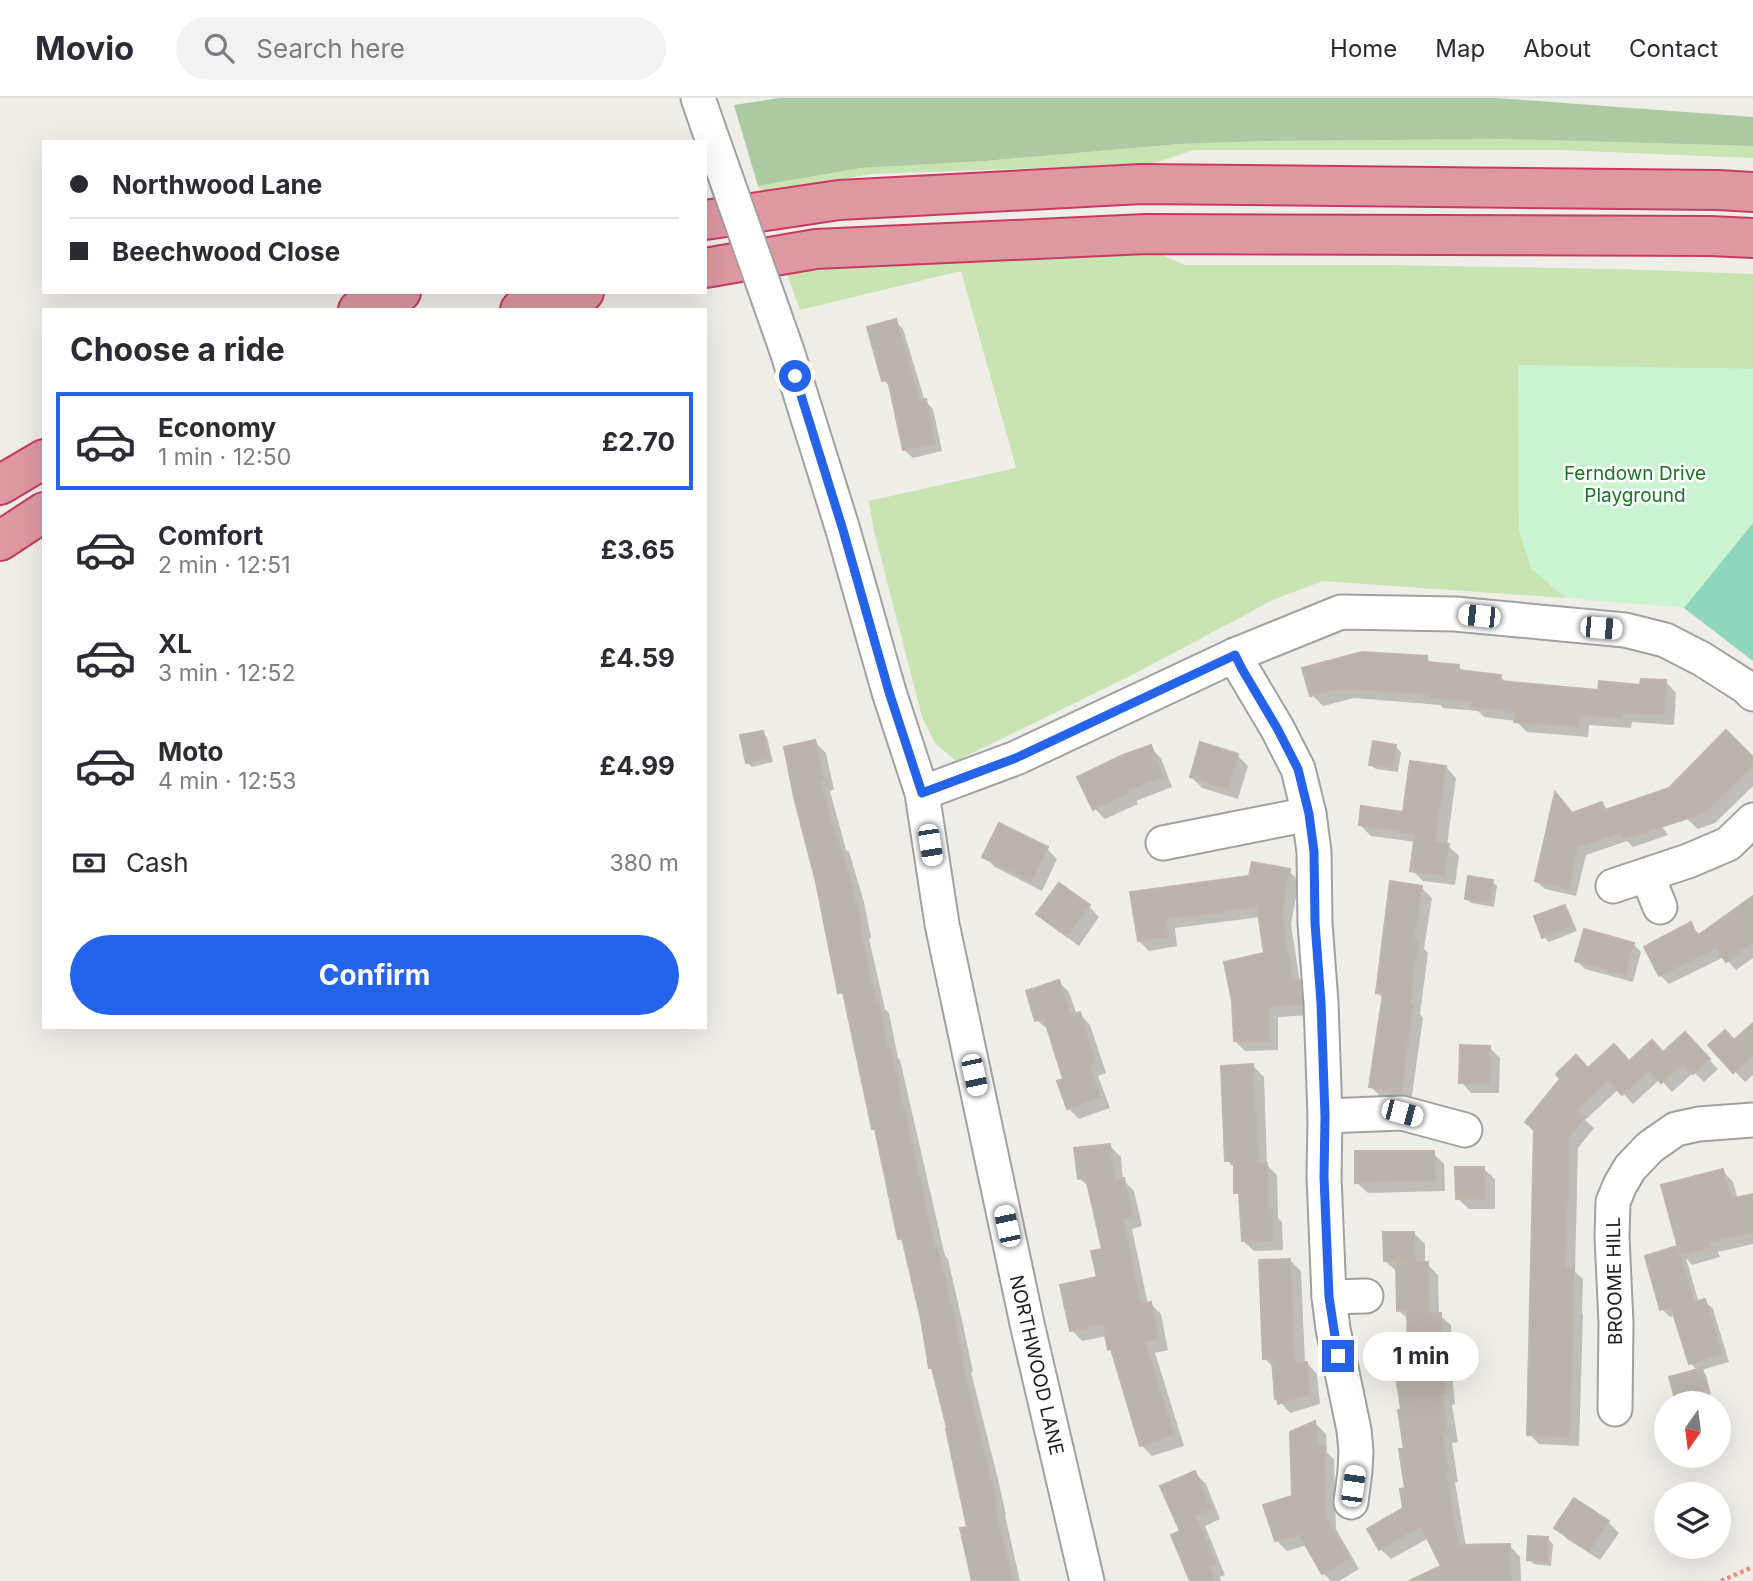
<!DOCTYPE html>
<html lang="en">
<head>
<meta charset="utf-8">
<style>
	:root { --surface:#fff; --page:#f2f2f3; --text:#2b2b33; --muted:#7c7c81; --line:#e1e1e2; --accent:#2563eb }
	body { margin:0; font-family:Inter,sans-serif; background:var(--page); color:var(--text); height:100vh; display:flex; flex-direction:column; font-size:26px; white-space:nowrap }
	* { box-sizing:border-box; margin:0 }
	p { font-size:23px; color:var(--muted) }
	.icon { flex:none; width:38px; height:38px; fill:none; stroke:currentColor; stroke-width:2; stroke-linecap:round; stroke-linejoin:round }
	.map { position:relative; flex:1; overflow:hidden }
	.drawer { position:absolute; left:42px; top:210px; width:665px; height:721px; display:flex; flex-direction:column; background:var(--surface); border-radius:0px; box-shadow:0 7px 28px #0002 }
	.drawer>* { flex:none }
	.guide { position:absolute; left:42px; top:42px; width:665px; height:154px; border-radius:0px; box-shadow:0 7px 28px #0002; display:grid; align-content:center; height:154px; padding:0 28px; background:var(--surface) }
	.needle { width:46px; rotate:194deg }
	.tools { position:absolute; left:1654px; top:1293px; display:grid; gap:14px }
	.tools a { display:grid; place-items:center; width:77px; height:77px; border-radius:50%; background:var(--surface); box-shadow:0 7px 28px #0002; font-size:35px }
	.end { position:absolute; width:32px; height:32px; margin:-16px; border:9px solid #2563eb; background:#fff; box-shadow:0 0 0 4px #fff }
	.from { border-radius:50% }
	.bubble { position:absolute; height:49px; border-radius:24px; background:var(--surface); box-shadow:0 7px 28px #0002; font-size:23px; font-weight:700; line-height:49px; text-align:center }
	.car { position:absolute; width:21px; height:42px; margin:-21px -10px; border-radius:9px; box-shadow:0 0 5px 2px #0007; background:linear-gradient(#fff 24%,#345 0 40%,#fff 0 76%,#345 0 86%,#fff 0) }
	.guide b { display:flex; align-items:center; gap:24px; height:66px; font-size:26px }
	.guide b+b { border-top:2px solid var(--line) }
	.guide i { width:18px; height:18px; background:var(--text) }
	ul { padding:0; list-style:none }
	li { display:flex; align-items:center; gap:21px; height:98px; margin:0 14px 10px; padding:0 14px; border:4px solid transparent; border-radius:0px }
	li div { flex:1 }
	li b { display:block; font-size:26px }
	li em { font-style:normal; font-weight:700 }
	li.active { border-color:var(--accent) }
	li>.icon { width:63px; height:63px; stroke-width:1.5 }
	h2 { padding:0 28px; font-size:32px; line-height:84px }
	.pay { display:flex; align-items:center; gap:18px; height:77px; padding:0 28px; font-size:26px }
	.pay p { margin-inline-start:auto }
	.action { display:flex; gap:14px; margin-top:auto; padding:14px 28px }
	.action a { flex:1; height:80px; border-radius:42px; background:var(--accent); color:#fff; font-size:28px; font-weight:700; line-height:80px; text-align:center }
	header { display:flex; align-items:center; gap:42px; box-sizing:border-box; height:98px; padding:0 35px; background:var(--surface); border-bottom:2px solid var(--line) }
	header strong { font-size:33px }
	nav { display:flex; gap:38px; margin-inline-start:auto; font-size:24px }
	.search { width:490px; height:63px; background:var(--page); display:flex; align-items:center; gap:18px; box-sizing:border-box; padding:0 24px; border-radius:38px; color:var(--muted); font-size:26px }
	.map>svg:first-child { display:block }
</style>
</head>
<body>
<header>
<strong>Movio</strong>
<div class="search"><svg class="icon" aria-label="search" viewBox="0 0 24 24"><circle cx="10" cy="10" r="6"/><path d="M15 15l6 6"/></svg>Search here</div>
<nav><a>Home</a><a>Map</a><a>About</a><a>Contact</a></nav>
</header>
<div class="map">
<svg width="1753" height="1483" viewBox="0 0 1753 1483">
	<rect width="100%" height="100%" fill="#efede8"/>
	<!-- grass -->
	<g fill="#c8e4b3">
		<path d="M1502,41L1753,48V60L1560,52H1194L1152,66L872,76L763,95L758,88L861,70L985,63L1180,46L1266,43Z"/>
		<path d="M1152,152L1184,167H1386L1616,171L1753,176V271L1652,270L1531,470L1566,500L1323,483L1275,501L1134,576L956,663L935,645L922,619L873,429L869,403L1016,370L961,173L800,212L787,176L951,159Z"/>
	</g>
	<!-- forest -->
	<path fill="#abcaa1" d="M780,0H1497L1753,19V48L1502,41L1266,43L1180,46L985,63L861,70L758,88L734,7Z"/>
	<!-- park -->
	<path fill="#caf4d0" d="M1518,267L1753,271V425L1684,510L1566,500L1531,470L1519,433Z"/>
	<!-- pitch -->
	<path fill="#8ed6be" d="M1753,425V563L1684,510Z"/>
	<!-- shadow -->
	<g fill="#0003">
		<path d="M895,223L903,231L925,303L933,311L942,353L913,360L904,352L891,290L884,282Z"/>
		<path d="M1427,560L1433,566L1458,568L1464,575L1500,578L1507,586L1600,594L1666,584L1676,595L1674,627L1632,624L1631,630L1589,627L1588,639L1527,634L1516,623L1484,619L1478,613L1443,610L1440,607L1354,600L1323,608L1312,597Z"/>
		<path d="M762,634L767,639L773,664L752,669L747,664Z"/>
		<path d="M815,644L826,655L834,692L830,693L846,752L849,754L864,804L871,840L869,841L885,911L889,915L898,960L900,962L945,1158L948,1161L963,1227L973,1274H971L998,1381L1006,1417H1005L1020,1483H974L969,1430L935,1273L931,1270L905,1146L899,1140L878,1034L874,1030L847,901L840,894Z"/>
		<path d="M1150,649L1161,660L1172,689L1136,703L1138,706L1105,721L1095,711Z"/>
		<path d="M1396,649L1401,654L1398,674L1376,671L1371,667Z"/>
		<path d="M1238,658L1248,668L1238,701L1202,690L1191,679Z"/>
		<path d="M1753,662V688L1715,725L1698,731L1674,709Z"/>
		<path d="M1446,669L1456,680L1447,747L1459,758L1455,787L1423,783L1412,772L1416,744L1371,738L1360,727L1404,716Z"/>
		<path d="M1602,706L1608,712L1648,710L1668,737L1633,749L1627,743L1586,757L1576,798L1545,791L1536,783L1573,717Z"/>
		<path d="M1047,751L1057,761L1042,793L995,769L984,758Z"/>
		<path d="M1289,773L1299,783L1291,826L1300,885L1309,894L1311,917L1278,919V952L1245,953L1235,943L1266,856L1260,819L1175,830L1177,848L1149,853L1139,843L1132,796Z"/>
		<path d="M1492,784L1497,788L1494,809L1471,805L1466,801Z"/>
		<path d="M1421,789L1432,800L1424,851L1428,855L1420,916L1423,920L1411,1004L1382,1000L1371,989L1384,901L1377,894Z"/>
		<path d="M1753,801V860L1736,872L1724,859L1669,886L1660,877L1690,826L1700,837Z"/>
		<path d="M1089,808L1099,819L1079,848L1049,826L1039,816Z"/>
		<path d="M1564,809L1569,814L1577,833L1549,844L1544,839Z"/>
		<path d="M1633,846L1641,854L1633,884L1585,871L1577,863Z"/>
		<path d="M1059,884L1069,894L1077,917L1080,916L1090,927L1106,975L1098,978L1110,1010L1079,1021L1068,1010L1066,982L1050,932H1048L1037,922Z"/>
		<path d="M1753,927V977L1745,984L1710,947L1735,944Z"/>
		<path d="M1685,936L1718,971L1704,984L1694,974L1672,994L1660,981L1633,1006L1619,991L1585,1022L1594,1030L1578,1050L1575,1174L1583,1181L1582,1215L1583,1216L1579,1348L1539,1346L1529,1336L1536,1033L1588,972L1630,965L1663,956Z"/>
		<path d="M1489,949L1500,960L1499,995H1471L1461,984Z"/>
		<path d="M1253,968L1264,979L1267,1067L1277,1077L1278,1120L1282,1124L1283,1152L1254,1153L1243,1143L1241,1100L1236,1094L1235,1071L1227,1062Z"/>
		<path d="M1110,1048L1121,1059L1123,1082L1134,1093L1142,1128L1132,1131L1148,1206H1151L1161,1216L1168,1252L1155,1255L1184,1348L1152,1358L1141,1347L1114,1255L1109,1251L1107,1238L1082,1243L1072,1232L1099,1180L1104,1152L1091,1091L1079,1080Z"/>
		<path d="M1433,1055L1444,1066L1445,1093L1368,1095L1357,1085Z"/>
		<path d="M1484,1071L1495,1081V1111H1469L1458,1101Z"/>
		<path d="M1723,1073L1733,1084L1738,1102L1753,1098V1146L1718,1154L1720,1159L1692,1167L1686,1160L1699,1205L1705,1203L1713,1211L1729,1264L1701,1272L1706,1277L1711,1296L1682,1305L1677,1300L1698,1273L1690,1265L1675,1217L1670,1219L1662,1211L1677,1150L1681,1155Z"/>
		<path d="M1414,1135L1425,1146V1166H1427L1438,1177L1439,1217L1451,1227L1453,1287L1455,1306L1452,1307L1458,1344L1452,1345L1458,1384H1455L1466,1449L1510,1448L1520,1459L1521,1483H1414L1443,1468L1429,1440L1391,1461L1380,1451L1405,1411L1406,1352L1403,1312L1410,1272L1409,1222L1398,1212L1396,1173L1385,1163Z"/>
		<path d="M1290,1162L1301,1173L1305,1266L1307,1265L1317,1276L1320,1306L1290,1315L1277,1300L1274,1270L1265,1261Z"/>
		<path d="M1315,1325L1326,1336L1327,1355L1334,1361L1336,1431L1359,1471L1339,1483H1331L1323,1475L1307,1447L1287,1453L1276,1442L1294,1400Z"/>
		<path d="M1195,1375L1206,1386L1220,1421L1205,1428L1225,1477L1220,1479L1221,1483H1192Z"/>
		<path d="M1608,1424L1619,1435L1600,1462L1567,1441L1556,1430Z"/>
		<path d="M1548,1441L1553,1446L1551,1468L1534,1466L1529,1461Z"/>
	</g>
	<!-- building -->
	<g fill="#b9b3ad" stroke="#c0b5ab" stroke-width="2">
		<path d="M896,221L920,303L926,301L935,346L903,352L888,282L882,283L867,229Z"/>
		<path d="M1362,554L1427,558V564L1459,567L1458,572L1501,577L1500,583L1598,592L1599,583L1640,587L1641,581L1666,582L1664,617L1622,614L1621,620L1579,617L1578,629L1514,624L1515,614L1471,609L1472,603L1430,600V597L1343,590L1310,598L1302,570Z"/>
		<path d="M1726,632L1753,659V667L1704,715L1623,741L1621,734L1578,749L1568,791L1535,783L1555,694L1572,715L1602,704L1605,712L1669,690Z"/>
		<path d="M763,633L769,660L746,665L740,637Z"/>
		<path d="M815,642L824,682L821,683L836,742L838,741L853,792L862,830H860L875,903L878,902L888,950H890L935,1149L937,1148L953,1215L963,1263L962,1264L988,1369L996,1406L995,1407L1012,1483H972L960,1430L967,1429L946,1331L947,1330L932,1270H929L921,1221L902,1140L898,1141L875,1031H872L843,894L838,895L816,784L794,699L784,649Z"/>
		<path d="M1373,643L1396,647L1393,670L1369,667Z"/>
		<path d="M1200,644L1238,656L1228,691L1190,679Z"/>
		<path d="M1151,647L1163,679L1127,692L1128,695L1093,712L1077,679L1123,657Z"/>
		<path d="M1410,663L1446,668L1435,744L1449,746L1445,777L1410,773L1415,736L1359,727L1361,708L1403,714Z"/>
		<path d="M999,725L1048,749L1031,783L982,759Z"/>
		<path d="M1252,764L1290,771L1282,815L1292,883L1300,882L1302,907L1269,909V943H1234L1232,903L1224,864L1264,855L1257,809L1166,821L1168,839L1138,843L1130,794L1249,778Z"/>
		<path d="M1468,778L1493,782L1490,805L1465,801Z"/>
		<path d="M1390,783L1422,788L1414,842L1418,843L1410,907H1413L1401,994L1369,989L1383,896L1376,895Z"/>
		<path d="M1059,785L1090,807L1067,838L1036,816Z"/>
		<path d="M1753,798V844L1726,864L1716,850L1659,878L1644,849L1691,824L1697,838Z"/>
		<path d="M1565,807L1573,828L1542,840L1534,818Z"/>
		<path d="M1584,831L1634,845L1625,877L1575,863Z"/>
		<path d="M1059,882L1071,917L1080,914L1096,965L1089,967L1100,999L1067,1011L1057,983L1063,981L1044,920L1035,923L1026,893Z"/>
		<path d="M1753,925V957L1733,975L1708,947L1725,932L1734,942Z"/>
		<path d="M1685,934L1710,961L1693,976L1683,965L1661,985L1649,972L1622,997L1608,982L1576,1012L1585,1019L1569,1039L1566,1170H1574L1573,1204H1574L1569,1339L1527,1337L1534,1032L1525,1024L1560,981L1556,976L1576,957L1588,970L1614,946L1629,963L1652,942L1663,954Z"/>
		<path d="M1460,947L1490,948L1489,985H1459Z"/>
		<path d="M1253,966L1258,1065H1267L1268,1112L1272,1111L1273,1142L1242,1143L1239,1095H1234V1063H1225L1221,968Z"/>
		<path d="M1110,1046L1114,1082L1124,1080L1132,1118L1123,1120L1140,1206L1151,1204L1158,1241L1145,1244L1174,1337L1140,1348L1111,1251L1108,1252L1103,1226L1070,1233L1060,1187L1097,1179L1091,1153L1102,1151L1086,1080L1078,1081L1074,1050Z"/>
		<path d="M1355,1053H1434L1435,1083L1355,1085Z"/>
		<path d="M1455,1069H1484L1485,1101H1456Z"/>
		<path d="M1723,1071L1731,1101L1753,1096V1134L1709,1144L1710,1149L1680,1157L1661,1087Z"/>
		<path d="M1383,1134H1414L1415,1163H1384Z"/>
		<path d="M1677,1148L1694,1204L1705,1201L1722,1256L1689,1266L1671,1209L1660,1212L1645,1158Z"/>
		<path d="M1290,1161L1295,1264H1307L1310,1296L1278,1306L1277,1300L1275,1301L1272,1261H1263L1259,1162Z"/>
		<path d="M1428,1164L1429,1215H1441L1443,1276L1446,1296H1442L1448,1334L1442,1335L1449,1374H1446L1458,1447L1510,1446L1511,1483H1409L1441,1468L1421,1428L1379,1452L1367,1431L1403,1410L1400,1391L1405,1390L1399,1351H1404L1398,1312L1401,1311L1395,1272L1408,1270L1407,1212L1397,1213L1396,1165Z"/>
		<path d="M1702,1270L1708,1291L1675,1301L1669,1279Z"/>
		<path d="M1315,1323L1318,1348H1324L1326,1419L1349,1460L1322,1476L1299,1436L1275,1443L1263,1407L1292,1398L1290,1334Z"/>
		<path d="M1195,1373L1211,1411L1195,1417L1216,1466L1210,1468L1215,1483H1190L1171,1437L1180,1433L1160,1388Z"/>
		<path d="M1574,1400L1609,1423L1589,1453L1554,1430Z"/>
		<path d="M1528,1438L1548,1439L1547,1464L1527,1462Z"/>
	</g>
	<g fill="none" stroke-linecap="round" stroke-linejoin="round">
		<!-- minor casing -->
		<g stroke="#a1a1a1" stroke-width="37">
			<g id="minor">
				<path d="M698,0L708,29"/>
				<path d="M787,253L843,432L889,594L922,695L942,826L1028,1230L1087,1483"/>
				<path d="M1235,557L1242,571L1277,630L1298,671L1309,716L1314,754L1315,825L1321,905L1325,1018L1324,1079L1329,1199L1333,1231L1354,1332L1356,1353L1355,1373L1351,1404"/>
				<path d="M922,695L1016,660L1235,557L1341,514L1455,516L1625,532L1665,542L1702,561L1746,589L1753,596"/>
				<path d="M1163,745L1309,716"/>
				<path d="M1647,777L1660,809"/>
				<path d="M1613,788L1688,763L1728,746L1753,722"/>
				<path d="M1325,1018L1402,1015L1465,1032"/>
				<path d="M1329,1199L1366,1198"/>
				<path d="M1615,1311L1616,1225L1612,1139L1613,1104L1620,1087L1630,1070L1650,1049L1676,1031L1699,1026L1753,1022"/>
			</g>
		</g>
		<!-- highway casing -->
		<g stroke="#c93962" stroke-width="42">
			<g id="highway">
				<path d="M705,122L839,102L1141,86L1718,92L1753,94"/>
				<path d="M705,170L816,151L1146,136L1710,138L1753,140"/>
				<path d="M358,212L401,194"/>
				<path d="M520,212L584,194"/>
				<path d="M0,387L44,361"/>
				<path d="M0,443L44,414"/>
			</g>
		</g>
		<!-- path -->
		<path stroke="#eb8e7d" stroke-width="4.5" stroke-dasharray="3.5 3.5" stroke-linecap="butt" d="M1721,1483L1753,1469"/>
		<!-- minor -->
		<use href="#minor" stroke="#fff" stroke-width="33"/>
		<!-- highway -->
		<use href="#highway" stroke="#de98a1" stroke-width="38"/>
		<!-- minor-bridge casing -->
		<g stroke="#a1a1a1" stroke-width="37" stroke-linecap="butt">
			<path id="minor-bridge" d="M708,29L787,253"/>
		</g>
		<!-- minor-bridge -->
		<use href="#minor-bridge" stroke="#fff" stroke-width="33"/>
	</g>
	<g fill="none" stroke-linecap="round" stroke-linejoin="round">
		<!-- route -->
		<path stroke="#2563eb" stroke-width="9" d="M795,278L843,432L889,594L922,695L1016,660L1235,557L1242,571L1277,630L1298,671L1309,716L1314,754L1315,825L1321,905L1325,1018L1324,1079L1329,1199L1338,1258"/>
	</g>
	<g text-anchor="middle" stroke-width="5" stroke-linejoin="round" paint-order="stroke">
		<!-- park labels -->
		<g font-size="19" fill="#187425" stroke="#fff">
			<text x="1635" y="382">Ferndown Drive<tspan x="1635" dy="22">Playground</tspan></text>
		</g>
		<!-- street labels -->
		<g font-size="19" fill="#202020" stroke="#fff">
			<text transform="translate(1614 1183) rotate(-91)" y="7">BROOME HILL</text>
			<text transform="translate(1037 1267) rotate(77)" y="7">NORTHWOOD LANE</text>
		</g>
	</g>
</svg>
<div class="tools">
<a><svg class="needle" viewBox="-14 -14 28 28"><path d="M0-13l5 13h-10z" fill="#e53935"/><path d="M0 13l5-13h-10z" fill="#7c7c81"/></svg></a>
<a><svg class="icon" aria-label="layers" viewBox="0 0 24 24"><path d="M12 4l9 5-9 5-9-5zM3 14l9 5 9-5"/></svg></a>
</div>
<i class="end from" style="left:795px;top:278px"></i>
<i class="end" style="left:1338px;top:1258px"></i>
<div class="bubble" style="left:1363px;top:1234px;width:116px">1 min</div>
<i class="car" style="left:1479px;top:518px;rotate:276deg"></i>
<i class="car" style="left:1601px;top:530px;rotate:95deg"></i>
<i class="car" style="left:930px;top:747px;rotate:171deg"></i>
<i class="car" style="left:974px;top:977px;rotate:168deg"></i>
<i class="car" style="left:1402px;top:1015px;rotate:105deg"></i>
<i class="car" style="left:1007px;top:1128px;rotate:348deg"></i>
<i class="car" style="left:1353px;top:1388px;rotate:8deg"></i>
<div class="guide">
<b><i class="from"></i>Northwood Lane</b>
<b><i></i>Beechwood Close</b>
</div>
<section class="drawer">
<h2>Choose a ride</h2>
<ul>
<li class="active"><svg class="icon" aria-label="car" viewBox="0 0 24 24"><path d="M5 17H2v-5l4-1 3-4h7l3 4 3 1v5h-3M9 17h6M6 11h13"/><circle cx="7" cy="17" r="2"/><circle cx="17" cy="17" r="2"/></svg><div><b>Economy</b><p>1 min · 12:50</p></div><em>£2.70</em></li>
<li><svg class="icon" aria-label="car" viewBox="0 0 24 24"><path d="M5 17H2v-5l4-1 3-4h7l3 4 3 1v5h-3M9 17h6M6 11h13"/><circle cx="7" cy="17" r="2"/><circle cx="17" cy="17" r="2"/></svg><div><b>Comfort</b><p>2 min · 12:51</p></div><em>£3.65</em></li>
<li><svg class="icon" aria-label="car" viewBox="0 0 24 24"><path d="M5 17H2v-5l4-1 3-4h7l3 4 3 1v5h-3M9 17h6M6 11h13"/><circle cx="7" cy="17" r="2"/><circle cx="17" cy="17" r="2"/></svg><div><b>XL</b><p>3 min · 12:52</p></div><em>£4.59</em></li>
<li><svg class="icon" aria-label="car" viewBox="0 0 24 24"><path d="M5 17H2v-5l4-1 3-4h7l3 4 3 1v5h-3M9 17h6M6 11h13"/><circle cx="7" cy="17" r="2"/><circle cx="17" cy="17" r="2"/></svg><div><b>Moto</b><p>4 min · 12:53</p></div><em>£4.99</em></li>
</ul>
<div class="pay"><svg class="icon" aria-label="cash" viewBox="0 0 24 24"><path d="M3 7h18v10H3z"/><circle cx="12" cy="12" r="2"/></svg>Cash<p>380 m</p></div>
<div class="action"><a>Confirm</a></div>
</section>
</div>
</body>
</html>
